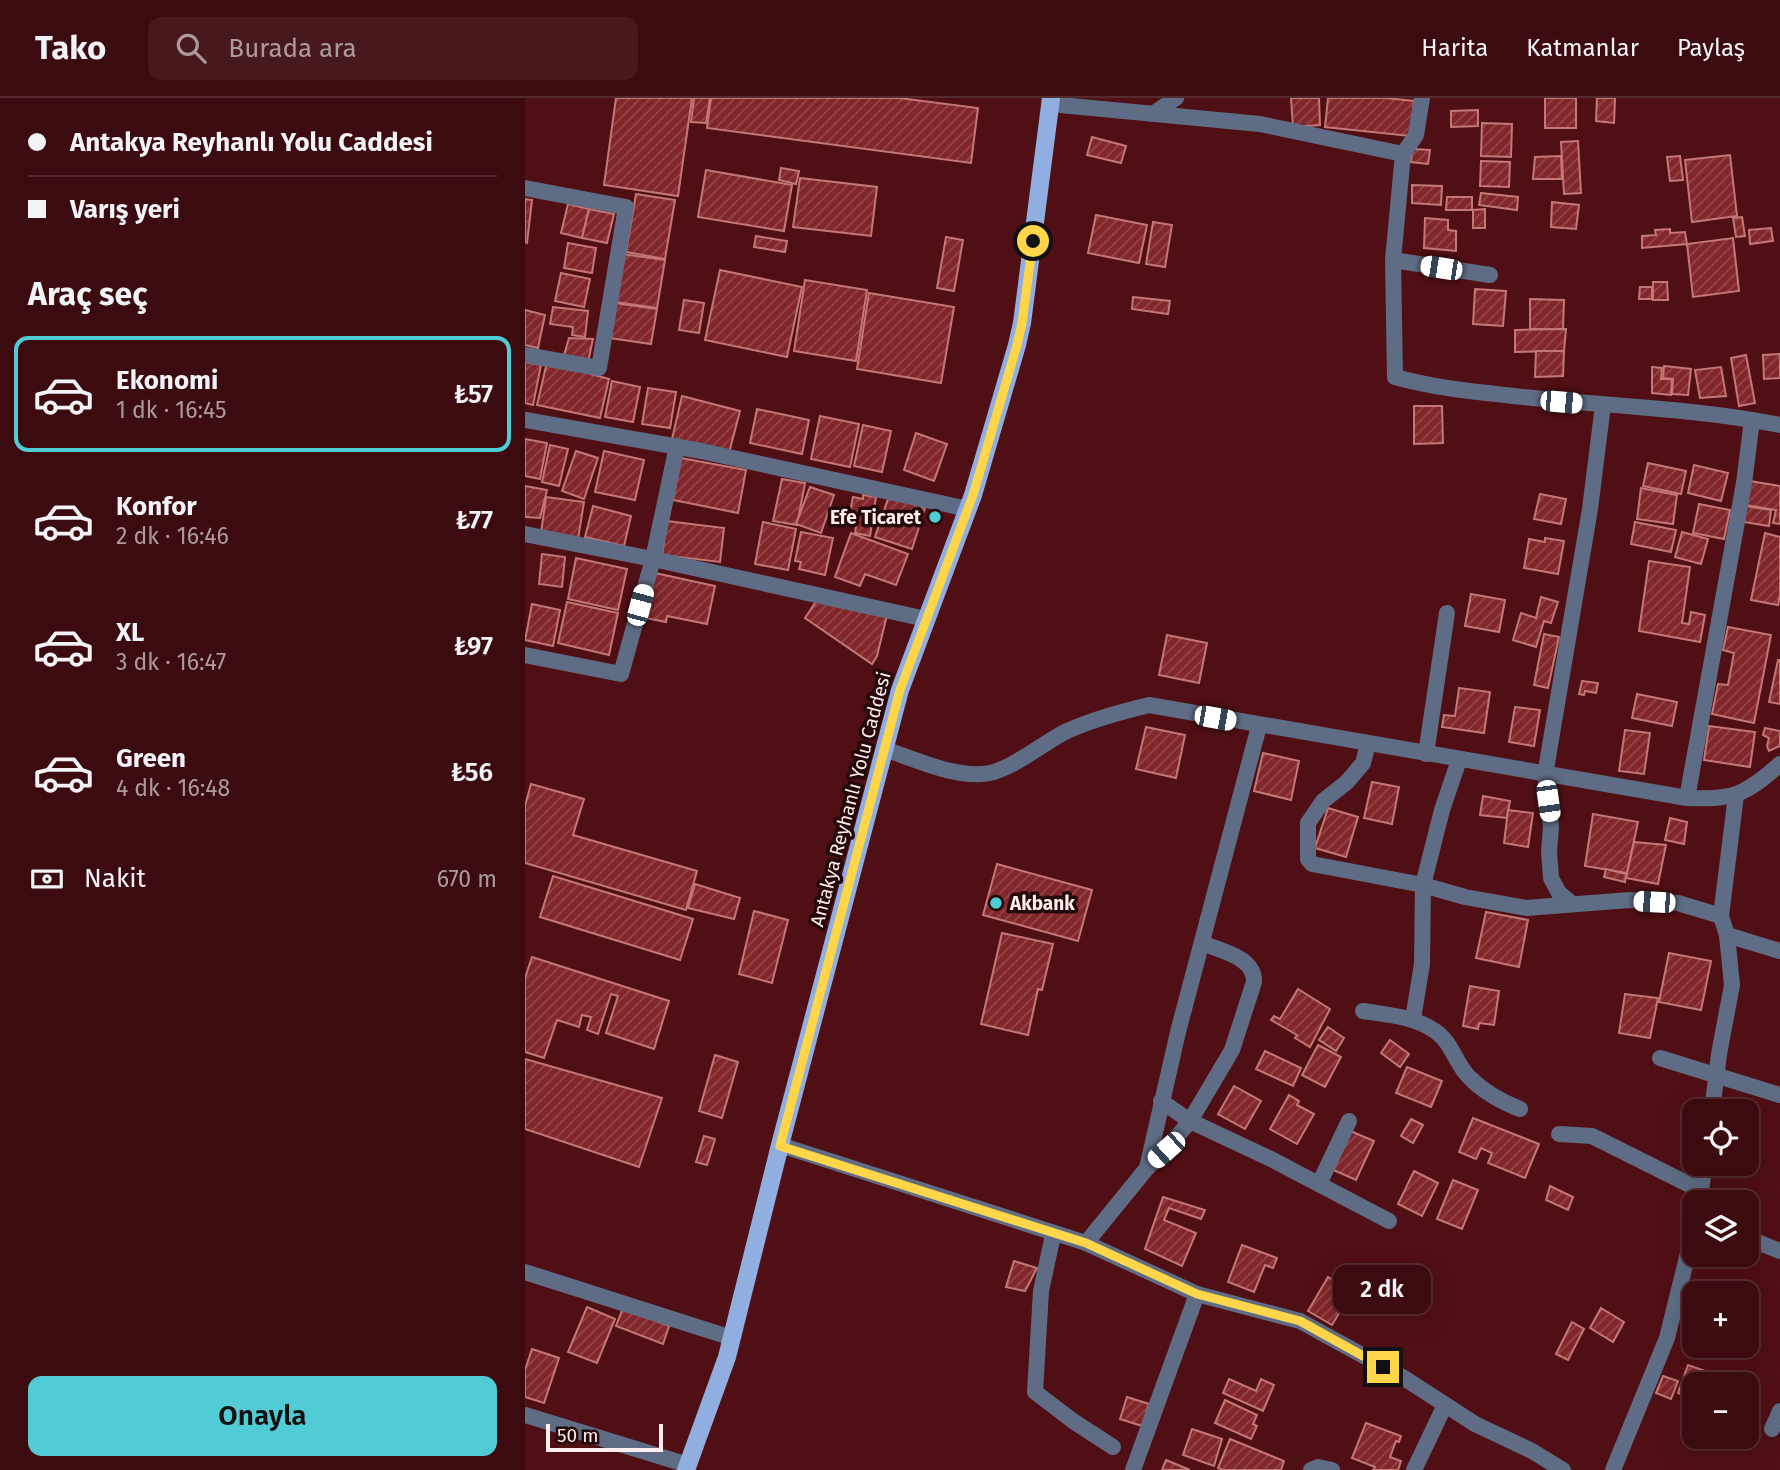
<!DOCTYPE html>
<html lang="tr">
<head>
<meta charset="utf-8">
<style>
	:root { --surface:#3c0b0f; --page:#47191d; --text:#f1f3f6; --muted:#ac9b9e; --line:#552b2f; --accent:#51ccd4 }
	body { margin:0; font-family:"Fira Sans",sans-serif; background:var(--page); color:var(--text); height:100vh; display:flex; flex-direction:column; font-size:26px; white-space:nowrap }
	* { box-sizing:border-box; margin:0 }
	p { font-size:23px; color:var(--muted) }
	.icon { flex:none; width:38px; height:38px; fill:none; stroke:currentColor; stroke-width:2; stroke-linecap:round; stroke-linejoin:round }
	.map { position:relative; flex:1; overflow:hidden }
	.sheet { display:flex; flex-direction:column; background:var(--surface); width:525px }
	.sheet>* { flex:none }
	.hud { display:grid; align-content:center; height:154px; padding:0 28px; background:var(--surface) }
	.buttons { position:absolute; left:1157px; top:1001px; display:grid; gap:14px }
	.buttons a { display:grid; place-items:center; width:77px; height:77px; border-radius:14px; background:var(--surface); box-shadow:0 7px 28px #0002,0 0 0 2px var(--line); font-size:35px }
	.scale { position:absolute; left:21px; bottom:18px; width:117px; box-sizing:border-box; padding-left:7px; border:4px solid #ffeeed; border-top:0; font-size:19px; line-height:24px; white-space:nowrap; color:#ffeeed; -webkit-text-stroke:5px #25090a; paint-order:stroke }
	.end { position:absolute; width:32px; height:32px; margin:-16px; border:9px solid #ffd54a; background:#111; box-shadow:0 0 0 4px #111 }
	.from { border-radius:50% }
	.bubble { position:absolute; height:49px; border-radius:14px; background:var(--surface); box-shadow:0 7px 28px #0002,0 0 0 2px var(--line); font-size:23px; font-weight:600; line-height:49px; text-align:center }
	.car { position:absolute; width:21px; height:42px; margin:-21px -10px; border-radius:9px; box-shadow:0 0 5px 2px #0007; background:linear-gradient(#fff 24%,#345 0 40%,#fff 0 76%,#345 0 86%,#fff 0) }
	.hud b { display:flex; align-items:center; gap:24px; height:66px; font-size:26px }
	.hud b+b { border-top:2px solid var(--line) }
	.hud i { width:18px; height:18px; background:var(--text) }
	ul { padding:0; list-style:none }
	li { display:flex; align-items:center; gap:21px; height:116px; margin:0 14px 10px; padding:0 14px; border:4px solid transparent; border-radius:14px }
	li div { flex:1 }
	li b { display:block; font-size:26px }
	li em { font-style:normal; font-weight:600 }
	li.selected { border-color:var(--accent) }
	li>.icon { width:63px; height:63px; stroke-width:1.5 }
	h2 { padding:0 28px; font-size:32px; line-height:84px }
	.pay { display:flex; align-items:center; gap:18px; height:77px; padding:0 28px; font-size:26px }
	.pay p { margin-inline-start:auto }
	.cta { display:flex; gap:14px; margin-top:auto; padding:14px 28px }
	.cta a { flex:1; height:80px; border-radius:14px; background:var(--accent); color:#111; font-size:28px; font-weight:600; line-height:80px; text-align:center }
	header { display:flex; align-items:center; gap:42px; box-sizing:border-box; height:98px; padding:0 35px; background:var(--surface); border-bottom:2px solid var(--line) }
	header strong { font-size:33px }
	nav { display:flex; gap:38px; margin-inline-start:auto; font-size:24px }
	.search { width:490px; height:63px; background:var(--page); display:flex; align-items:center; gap:18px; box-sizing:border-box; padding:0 24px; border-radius:14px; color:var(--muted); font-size:26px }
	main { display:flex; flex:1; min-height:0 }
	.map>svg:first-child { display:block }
</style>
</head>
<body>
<header>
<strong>Tako</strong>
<div class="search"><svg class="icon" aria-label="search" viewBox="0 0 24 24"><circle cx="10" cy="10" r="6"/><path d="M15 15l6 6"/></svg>Burada ara</div>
<nav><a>Harita</a><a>Katmanlar</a><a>Paylaş</a></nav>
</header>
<main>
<section class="sheet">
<div class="hud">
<b><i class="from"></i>Antakya Reyhanlı Yolu Caddesi</b>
<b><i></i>Varış yeri</b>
</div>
<h2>Araç seç</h2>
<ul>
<li class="selected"><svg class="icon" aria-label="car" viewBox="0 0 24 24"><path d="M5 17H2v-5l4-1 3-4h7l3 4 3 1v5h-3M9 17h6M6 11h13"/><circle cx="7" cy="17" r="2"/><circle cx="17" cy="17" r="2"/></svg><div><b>Ekonomi</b><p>1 dk · 16:45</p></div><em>₺57</em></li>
<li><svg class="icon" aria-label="car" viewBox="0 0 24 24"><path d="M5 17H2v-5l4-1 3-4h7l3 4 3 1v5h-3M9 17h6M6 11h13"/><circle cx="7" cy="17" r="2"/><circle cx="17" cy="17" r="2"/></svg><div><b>Konfor</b><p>2 dk · 16:46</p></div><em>₺77</em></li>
<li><svg class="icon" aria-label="car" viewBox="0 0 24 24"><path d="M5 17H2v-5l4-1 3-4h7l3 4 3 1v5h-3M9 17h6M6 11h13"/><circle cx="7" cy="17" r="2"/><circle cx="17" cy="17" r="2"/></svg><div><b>XL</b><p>3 dk · 16:47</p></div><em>₺97</em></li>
<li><svg class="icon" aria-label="car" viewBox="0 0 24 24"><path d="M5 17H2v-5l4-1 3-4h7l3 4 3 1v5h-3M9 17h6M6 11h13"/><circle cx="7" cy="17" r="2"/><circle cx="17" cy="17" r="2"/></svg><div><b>Green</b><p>4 dk · 16:48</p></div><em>₺56</em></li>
</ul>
<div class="pay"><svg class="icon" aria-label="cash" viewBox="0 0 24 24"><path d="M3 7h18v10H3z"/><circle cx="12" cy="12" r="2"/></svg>Nakit<p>670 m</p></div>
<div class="cta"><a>Onayla</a></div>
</section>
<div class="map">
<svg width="1255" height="1372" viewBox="0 0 1255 1372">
	<defs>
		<pattern id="building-hatch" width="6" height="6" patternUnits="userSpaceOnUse" patternTransform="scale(1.75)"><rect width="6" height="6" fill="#81262b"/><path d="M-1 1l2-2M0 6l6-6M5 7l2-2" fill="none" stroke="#94464a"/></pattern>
	</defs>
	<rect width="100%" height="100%" fill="#500f14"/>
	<!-- building -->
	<g fill="url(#building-hatch)" stroke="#c37876" stroke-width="2">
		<path d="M91,0H167L153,98L79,87Z"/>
		<path d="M169,0H185L181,25L166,24Z"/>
		<path d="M186,0H374L453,10L446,65L182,30Z"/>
		<path d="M766,0H794L795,27L768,29Z"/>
		<path d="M803,0H861L889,3L885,38L800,29Z"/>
		<rect x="1020" y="0" width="31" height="30"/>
		<path d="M1072,0H1090L1089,25L1071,23Z"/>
		<path d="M953,12V28L926,29V13Z"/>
		<path d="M957,25L987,26L986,59L956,58Z"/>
		<path d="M567,39L601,48L596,65L562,57Z"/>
		<path d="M1053,43L1056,95L1039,96L1036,44Z"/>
		<path d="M887,51L905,52L903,66L886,64Z"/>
		<path d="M1205,57L1212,118L1167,124L1160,62Z"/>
		<path d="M1036,58L1037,81H1008L1010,59Z"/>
		<path d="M1155,58L1158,82L1145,83L1142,59Z"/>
		<path d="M956,63L985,64L984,89L955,88Z"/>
		<path d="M256,70L274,73L271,86L254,82Z"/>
		<path d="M181,72L267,87L259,133L173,119Z"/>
		<path d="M275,80L352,89L346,138L268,129Z"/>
		<path d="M887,87L917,88L916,107L887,105Z"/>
		<path d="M956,95L993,99L992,112L954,107Z"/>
		<path d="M111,96L150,102L140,161L101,154Z"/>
		<path d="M922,99H947V112H921Z"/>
		<path d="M0,101L7,102L2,145L0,144Z"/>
		<path d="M1027,104L1054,107L1051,131L1026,129Z"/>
		<path d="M43,106L64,111L57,140L36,135Z"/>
		<path d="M64,111L89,116L82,145L57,140Z"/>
		<path d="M960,111V130H948V112Z"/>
		<path d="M571,117L622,127L614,165L563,155Z"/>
		<path d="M1217,119L1220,138L1211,139L1208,120Z"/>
		<path d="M900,120L923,122V132L931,133V153L899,150Z"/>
		<path d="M628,124L647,127L640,169L621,166Z"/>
		<path d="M1246,130L1248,143L1225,146L1224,132Z"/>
		<path d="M1145,131V135L1160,134L1162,146L1117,150V138L1131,137L1130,132Z"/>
		<path d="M231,138L262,143L260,154L229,149Z"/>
		<path d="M421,139L438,142L429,193L412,190Z"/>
		<path d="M1208,140L1214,193L1168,199L1162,146Z"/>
		<path d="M43,145L71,150L67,175L39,170Z"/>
		<path d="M97,156L140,162L132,210L90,204Z"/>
		<path d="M195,172L277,189L262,259L180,242Z"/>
		<path d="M36,175L65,181L59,209L30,203Z"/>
		<path d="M280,182L342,192L331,263L269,253Z"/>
		<path d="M1128,184H1142L1143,202H1128Z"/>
		<path d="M1115,189H1127V201H1114Z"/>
		<path d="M950,191L981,193L978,228L948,226Z"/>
		<path d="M344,195L429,209L416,285L332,271Z"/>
		<path d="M608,199L645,203L643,216L607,211Z"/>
		<path d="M1005,201L1039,202L1038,231H1005Z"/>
		<path d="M159,202L179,205L174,235L154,232Z"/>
		<path d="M90,205L132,211L126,246L84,240Z"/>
		<path d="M28,209L63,213L60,239L47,237L48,229L25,226Z"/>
		<path d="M0,212L20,217L13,250L0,247Z"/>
		<path d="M1041,231L1039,253L990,254V232Z"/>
		<path d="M44,240L68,241L63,264L38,261Z"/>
		<path d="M1011,253H1039L1038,278L1010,279Z"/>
		<path d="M1255,256V280L1239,281L1238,257Z"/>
		<path d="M1221,257L1230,305L1214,308L1206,260Z"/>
		<path d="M0,264L16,267L8,307L0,305Z"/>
		<path d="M22,264L84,281L75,320L12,307Z"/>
		<path d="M1139,268L1166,271L1163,297L1147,296L1148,281L1138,280Z"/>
		<path d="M1127,269L1137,270L1136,281H1147L1146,297L1127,295Z"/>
		<path d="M1196,269L1201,298L1175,300L1170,272Z"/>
		<path d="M87,283L115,289L108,324L80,319Z"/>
		<path d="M123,290L151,294L145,330L117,326Z"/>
		<path d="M157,298L215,313L204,355L147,341Z"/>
		<path d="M889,308H917L918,345L889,346Z"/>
		<path d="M232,311L284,322L277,356L225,345Z"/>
		<path d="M295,318L334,326L325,369L286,361Z"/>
		<path d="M338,327L366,333L357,374L329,368Z"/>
		<path d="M391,335L422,346L409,383L379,372Z"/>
		<path d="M0,341L22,345L15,381L0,378Z"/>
		<path d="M25,347L43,351L34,388L17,384Z"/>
		<path d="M51,353L73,360L59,401L37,393Z"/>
		<path d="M79,353L119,362L110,402L70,394Z"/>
		<path d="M156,360L221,372L213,415L148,402Z"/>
		<path d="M1123,365L1161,373L1156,396L1118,388Z"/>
		<path d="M1169,367L1203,375L1196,403L1163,395Z"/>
		<path d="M257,381L280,385L272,427L248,423Z"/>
		<path d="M1225,383L1255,388V426L1248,425L1251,412L1221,407Z"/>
		<path d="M0,388L22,392L15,420L0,419Z"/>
		<path d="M285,389L309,397L296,435L271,426Z"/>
		<path d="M1116,390L1152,397L1148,426L1112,421Z"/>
		<path d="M1015,396L1041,401L1036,426L1009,421Z"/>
		<path d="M338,397L351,399L345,438L330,435L333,415L325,414L328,399L338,401Z"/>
		<path d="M364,398L400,410L387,451L350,439Z"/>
		<path d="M21,399L59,404L53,441L16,435Z"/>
		<path d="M1174,406L1205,412L1199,441L1168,435Z"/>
		<path d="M68,408L106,418L99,448L60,439Z"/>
		<path d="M1221,408L1246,412L1244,428L1219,424Z"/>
		<path d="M142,423L199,430L195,464L137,457Z"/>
		<path d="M238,424L271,431L263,472L230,466Z"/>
		<path d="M1110,424L1151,432L1146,454L1106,446Z"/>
		<path d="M276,434L308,440L300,477L274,471L276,464L270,463Z"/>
		<path d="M1157,434L1183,441L1176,466L1150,459Z"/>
		<path d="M326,435L383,456L371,487L340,476L335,488L310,479Z"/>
		<path d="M1240,435L1255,439V497L1253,507L1226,502Z"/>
		<path d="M1020,440L1039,443L1033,476L999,470L1004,441L1020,444Z"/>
		<path d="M17,456L40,459L37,489L14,486Z"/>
		<path d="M51,460L102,471L93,512L43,501Z"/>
		<path d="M1124,463L1165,469L1157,525L1164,526L1166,514L1180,517L1175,544L1114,533Z"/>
		<path d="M130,475L190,488L182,526L142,518L141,524L121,520Z"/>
		<path d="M946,496L980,502L974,534L940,528Z"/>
		<path d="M1016,499L1033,504L1026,525L1019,523L1011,549L988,542L996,515L1011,520Z"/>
		<path d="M292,502L362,517L352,558L347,566L280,520Z"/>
		<path d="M42,504L93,515L84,557L33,545Z"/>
		<path d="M7,506L35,512L28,548L0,542Z"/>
		<path d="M1203,529L1246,537L1229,625L1187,616L1193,586L1203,587L1209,555L1198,552Z"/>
		<path d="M1019,536L1034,539L1023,590L1009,587Z"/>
		<path d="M642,537L682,545L674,585L634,577Z"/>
		<path d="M1253,562H1255V606L1244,604Z"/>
		<path d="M1057,583L1073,585L1071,595L1060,593L1059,597L1054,596Z"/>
		<path d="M934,590L965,594L959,635L917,629L919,617L930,618Z"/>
		<path d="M1112,596L1152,604L1147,628L1107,620Z"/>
		<path d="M990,609L1015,612L1009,648L984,644Z"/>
		<path d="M1184,628L1230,634L1225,669L1179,662Z"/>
		<path d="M621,629L660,637L651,680L611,671Z"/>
		<path d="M1240,630L1255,633V648L1244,653L1242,648L1244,640L1238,637Z"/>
		<path d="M1100,632L1125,635L1119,676L1094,673Z"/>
		<path d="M738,655L774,663L766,702L729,693Z"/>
		<path d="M847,684L874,689L867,726L839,720Z"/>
		<path d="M6,686L59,701L48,737L172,773L161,812L0,765V708Z"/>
		<path d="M958,698L985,703L982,720L955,717Z"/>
		<path d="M803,710L833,719L821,759L790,750Z"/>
		<path d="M983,712L1008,715L1003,749L979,745Z"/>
		<path d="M1068,716L1113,724L1102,775L1060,768Z"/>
		<path d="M1145,720L1162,724L1159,746L1140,742Z"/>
		<path d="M1109,744L1141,747L1133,786L1101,780Z"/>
		<path d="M472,766L567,792L553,843L458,817Z"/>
		<path d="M1081,771L1101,776L1100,784L1079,779Z"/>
		<path d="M28,778L168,821L155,862L15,819Z"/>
		<path d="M170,786L215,800L209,821L163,810Z"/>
		<path d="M229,813L263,822L247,885L214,876Z"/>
		<path d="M961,814L1003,822L994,869L951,860Z"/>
		<path d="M477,835L528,846L517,892L513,891L503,937L456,926Z"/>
		<path d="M1144,855L1186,863L1176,912L1134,904Z"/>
		<path d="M7,859L144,903L129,951L81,935L93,898L86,896L73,936L62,932L66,919L57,917L54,929L32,922L19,960L0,954V880Z"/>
		<path d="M945,888L974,893L969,927L954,925L953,931L938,928Z"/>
		<path d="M773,891L805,911L785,949L770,940L772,937L746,922L749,918L755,921Z"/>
		<path d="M1100,896L1133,900L1125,940L1094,935Z"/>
		<path d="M803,929L819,940L811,953L794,942Z"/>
		<path d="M865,942L884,956L875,969L856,955Z"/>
		<path d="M793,947L816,959L800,989L777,977Z"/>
		<path d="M740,953L776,970L768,988L731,971Z"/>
		<path d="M190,957L213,964L197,1020L174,1013Z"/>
		<path d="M0,961L137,1000L114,1069L0,1031Z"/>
		<path d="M882,969L917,983L906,1009L871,995Z"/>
		<path d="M709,988L736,1003L720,1031L693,1016Z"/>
		<path d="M764,997L774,1003L772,1007L789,1016L772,1046L745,1031Z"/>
		<path d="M948,1020L1014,1046L1000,1080L963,1065L967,1055L956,1050L951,1061L934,1054Z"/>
		<path d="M886,1021L898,1027L888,1045L876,1038Z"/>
		<path d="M823,1032L849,1043L831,1082L806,1071Z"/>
		<path d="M179,1038L190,1041L182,1067L171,1064Z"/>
		<path d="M889,1073L913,1085L897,1118L873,1106Z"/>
		<path d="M928,1082L953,1092L937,1131L912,1121Z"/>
		<path d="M1025,1088L1048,1099L1043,1112L1021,1102Z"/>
		<path d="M638,1099L680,1112L676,1121L644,1110L639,1122L671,1135L657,1168L620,1151Z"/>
		<path d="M717,1147L752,1160L748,1170L740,1167L729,1194L703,1184Z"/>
		<path d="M489,1163L512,1170L500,1193L481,1189Z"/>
		<path d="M803,1179L827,1193L807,1227L783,1213Z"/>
		<path d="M62,1209L90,1221L72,1265L43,1254Z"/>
		<path d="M98,1210L144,1228L138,1246L91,1228Z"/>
		<path d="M1076,1210L1099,1224L1088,1244L1065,1230Z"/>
		<path d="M1047,1224L1059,1231L1043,1262L1031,1256Z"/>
		<path d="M7,1251L34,1260L19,1305L0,1299V1272Z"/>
		<path d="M1163,1267L1189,1276L1185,1286H1169V1301L1153,1295Z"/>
		<path d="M1138,1278L1153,1283L1146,1301L1131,1295Z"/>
		<path d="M704,1281L731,1293L736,1281L749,1287L738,1313L698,1295Z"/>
		<path d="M602,1299L624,1306L617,1328L595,1321Z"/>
		<path d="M700,1302L732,1317L728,1326L732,1328L726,1341L690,1325Z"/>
		<path d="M841,1325L876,1338L874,1344L871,1343L865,1359L876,1363L873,1372H848L850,1369L827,1360Z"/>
		<path d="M667,1331L697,1341L689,1368L658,1357Z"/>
		<path d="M705,1341L759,1363L756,1372H698L693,1370Z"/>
		<path d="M641,1362L665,1372H637Z"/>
	</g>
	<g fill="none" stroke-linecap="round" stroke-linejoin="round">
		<!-- minor -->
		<g stroke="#5e6d85" stroke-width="16">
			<path d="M897,0L891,37L878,56L868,162L870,279C906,289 942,293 980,297C1071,308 1165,309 1255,327"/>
			<path d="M525,6L735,26L878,56"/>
			<path d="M628,16L651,0"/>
			<path d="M0,90L101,109L74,270L0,257"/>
			<path d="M868,162L965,177"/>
			<path d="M0,322L176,353L443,411"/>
			<path d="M0,436L128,461L401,521"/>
			<path d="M0,557L96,576L128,461L152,348"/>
			<path d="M734,628L653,934L622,1070L561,1145L672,1196L775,1223L879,1280L950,1326L1007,1353L1038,1372"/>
			<path d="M843,646L838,665L822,684L798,703L783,725V761L787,766L898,787L940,799L1001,810L1105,802L1153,805L1196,818"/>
			<path d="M359,651C390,661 424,678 457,676C482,676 519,644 542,633C569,621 596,614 624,607L1162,700C1208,702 1220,697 1255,666"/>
			<path d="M901,656L922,515"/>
			<path d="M1162,700L1219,385L1227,322"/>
			<path d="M1046,805L1034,795L1026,780L1024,753L1026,729L1020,677L1065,411L1078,307"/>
			<path d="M1202,837L1255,853"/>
			<path d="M838,913C863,917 888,918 910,933C927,944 931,967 945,980C959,994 977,1004 995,1011"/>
			<path d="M888,921L897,866L898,787L917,712L934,662"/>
			<path d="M1135,960L1255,997"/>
			<path d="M636,1003L665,1023L746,1061L864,1123"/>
			<path d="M1187,1013L1194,956L1207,887L1202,837L1196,818L1211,697"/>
			<path d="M1034,1036L1067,1038L1177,1093"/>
			<path d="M255,1047L561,1145"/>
			<path d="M622,1070L641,1052L665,1023L707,952L729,884C730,859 696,853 677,845"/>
			<path d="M794,1086L824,1023"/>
			<path d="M1174,1104L1180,1066"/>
			<path d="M528,1137L516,1193L510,1294L548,1323L588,1349"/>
			<path d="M1222,1140L1255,1153"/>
			<path d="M0,1174L207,1240"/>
			<path d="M0,1317L163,1367"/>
			<path d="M1247,1331L1255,1313"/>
			<path d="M608,1372L672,1196"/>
			<path d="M786,1372L793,1369L807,1372"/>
			<path d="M889,1372L920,1307"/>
			<path d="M1088,1372L1142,1240L1169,1131"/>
		</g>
		<!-- primary -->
		<path stroke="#91aee1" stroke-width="18" d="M161,1372L202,1259L255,1047L375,592L448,397L492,247L497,225L526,0"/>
	</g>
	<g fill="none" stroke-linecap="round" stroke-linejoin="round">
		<!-- route -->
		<path stroke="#ffd54a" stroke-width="9" d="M508,143L497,225L492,247L448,397L375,592L255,1048L561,1145L672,1196L775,1223L858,1269"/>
	</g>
	<!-- markers -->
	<g fill="#51ccd4" stroke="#25090a" stroke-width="2.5">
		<circle cx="410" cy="419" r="7"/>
		<circle cx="471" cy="805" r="7"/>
	</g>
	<g text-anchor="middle" stroke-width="7" stroke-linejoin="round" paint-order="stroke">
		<!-- poi labels -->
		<g font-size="19" font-weight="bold" fill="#ffeeed" stroke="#25090a" text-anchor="end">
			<text x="396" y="426">Efe Ticaret</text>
			<text x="485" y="812" text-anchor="start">Akbank</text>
		</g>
		<!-- street labels -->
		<g font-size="19" fill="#ffeeed" stroke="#25090a">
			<text transform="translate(325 701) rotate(-75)" y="7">Antakya Reyhanlı Yolu Caddesi</text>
		</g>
	</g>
</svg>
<div class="buttons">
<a><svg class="icon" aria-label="locate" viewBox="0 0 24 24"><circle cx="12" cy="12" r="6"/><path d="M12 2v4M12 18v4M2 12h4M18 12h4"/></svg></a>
<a><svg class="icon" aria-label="layers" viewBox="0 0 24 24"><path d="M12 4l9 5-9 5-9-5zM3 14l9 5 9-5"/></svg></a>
<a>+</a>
<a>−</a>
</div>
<div class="scale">50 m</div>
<i class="end from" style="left:508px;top:143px"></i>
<i class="end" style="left:858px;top:1269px"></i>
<div class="bubble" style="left:808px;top:1167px;width:98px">2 dk</div>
<i class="car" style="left:916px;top:170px;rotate:279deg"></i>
<i class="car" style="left:1036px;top:304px;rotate:95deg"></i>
<i class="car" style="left:115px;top:507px;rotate:15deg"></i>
<i class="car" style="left:690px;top:620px;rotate:100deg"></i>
<i class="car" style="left:1023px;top:703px;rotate:172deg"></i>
<i class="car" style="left:1129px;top:804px;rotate:273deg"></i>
<i class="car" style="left:641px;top:1052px;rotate:228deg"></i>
</div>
</main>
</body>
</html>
